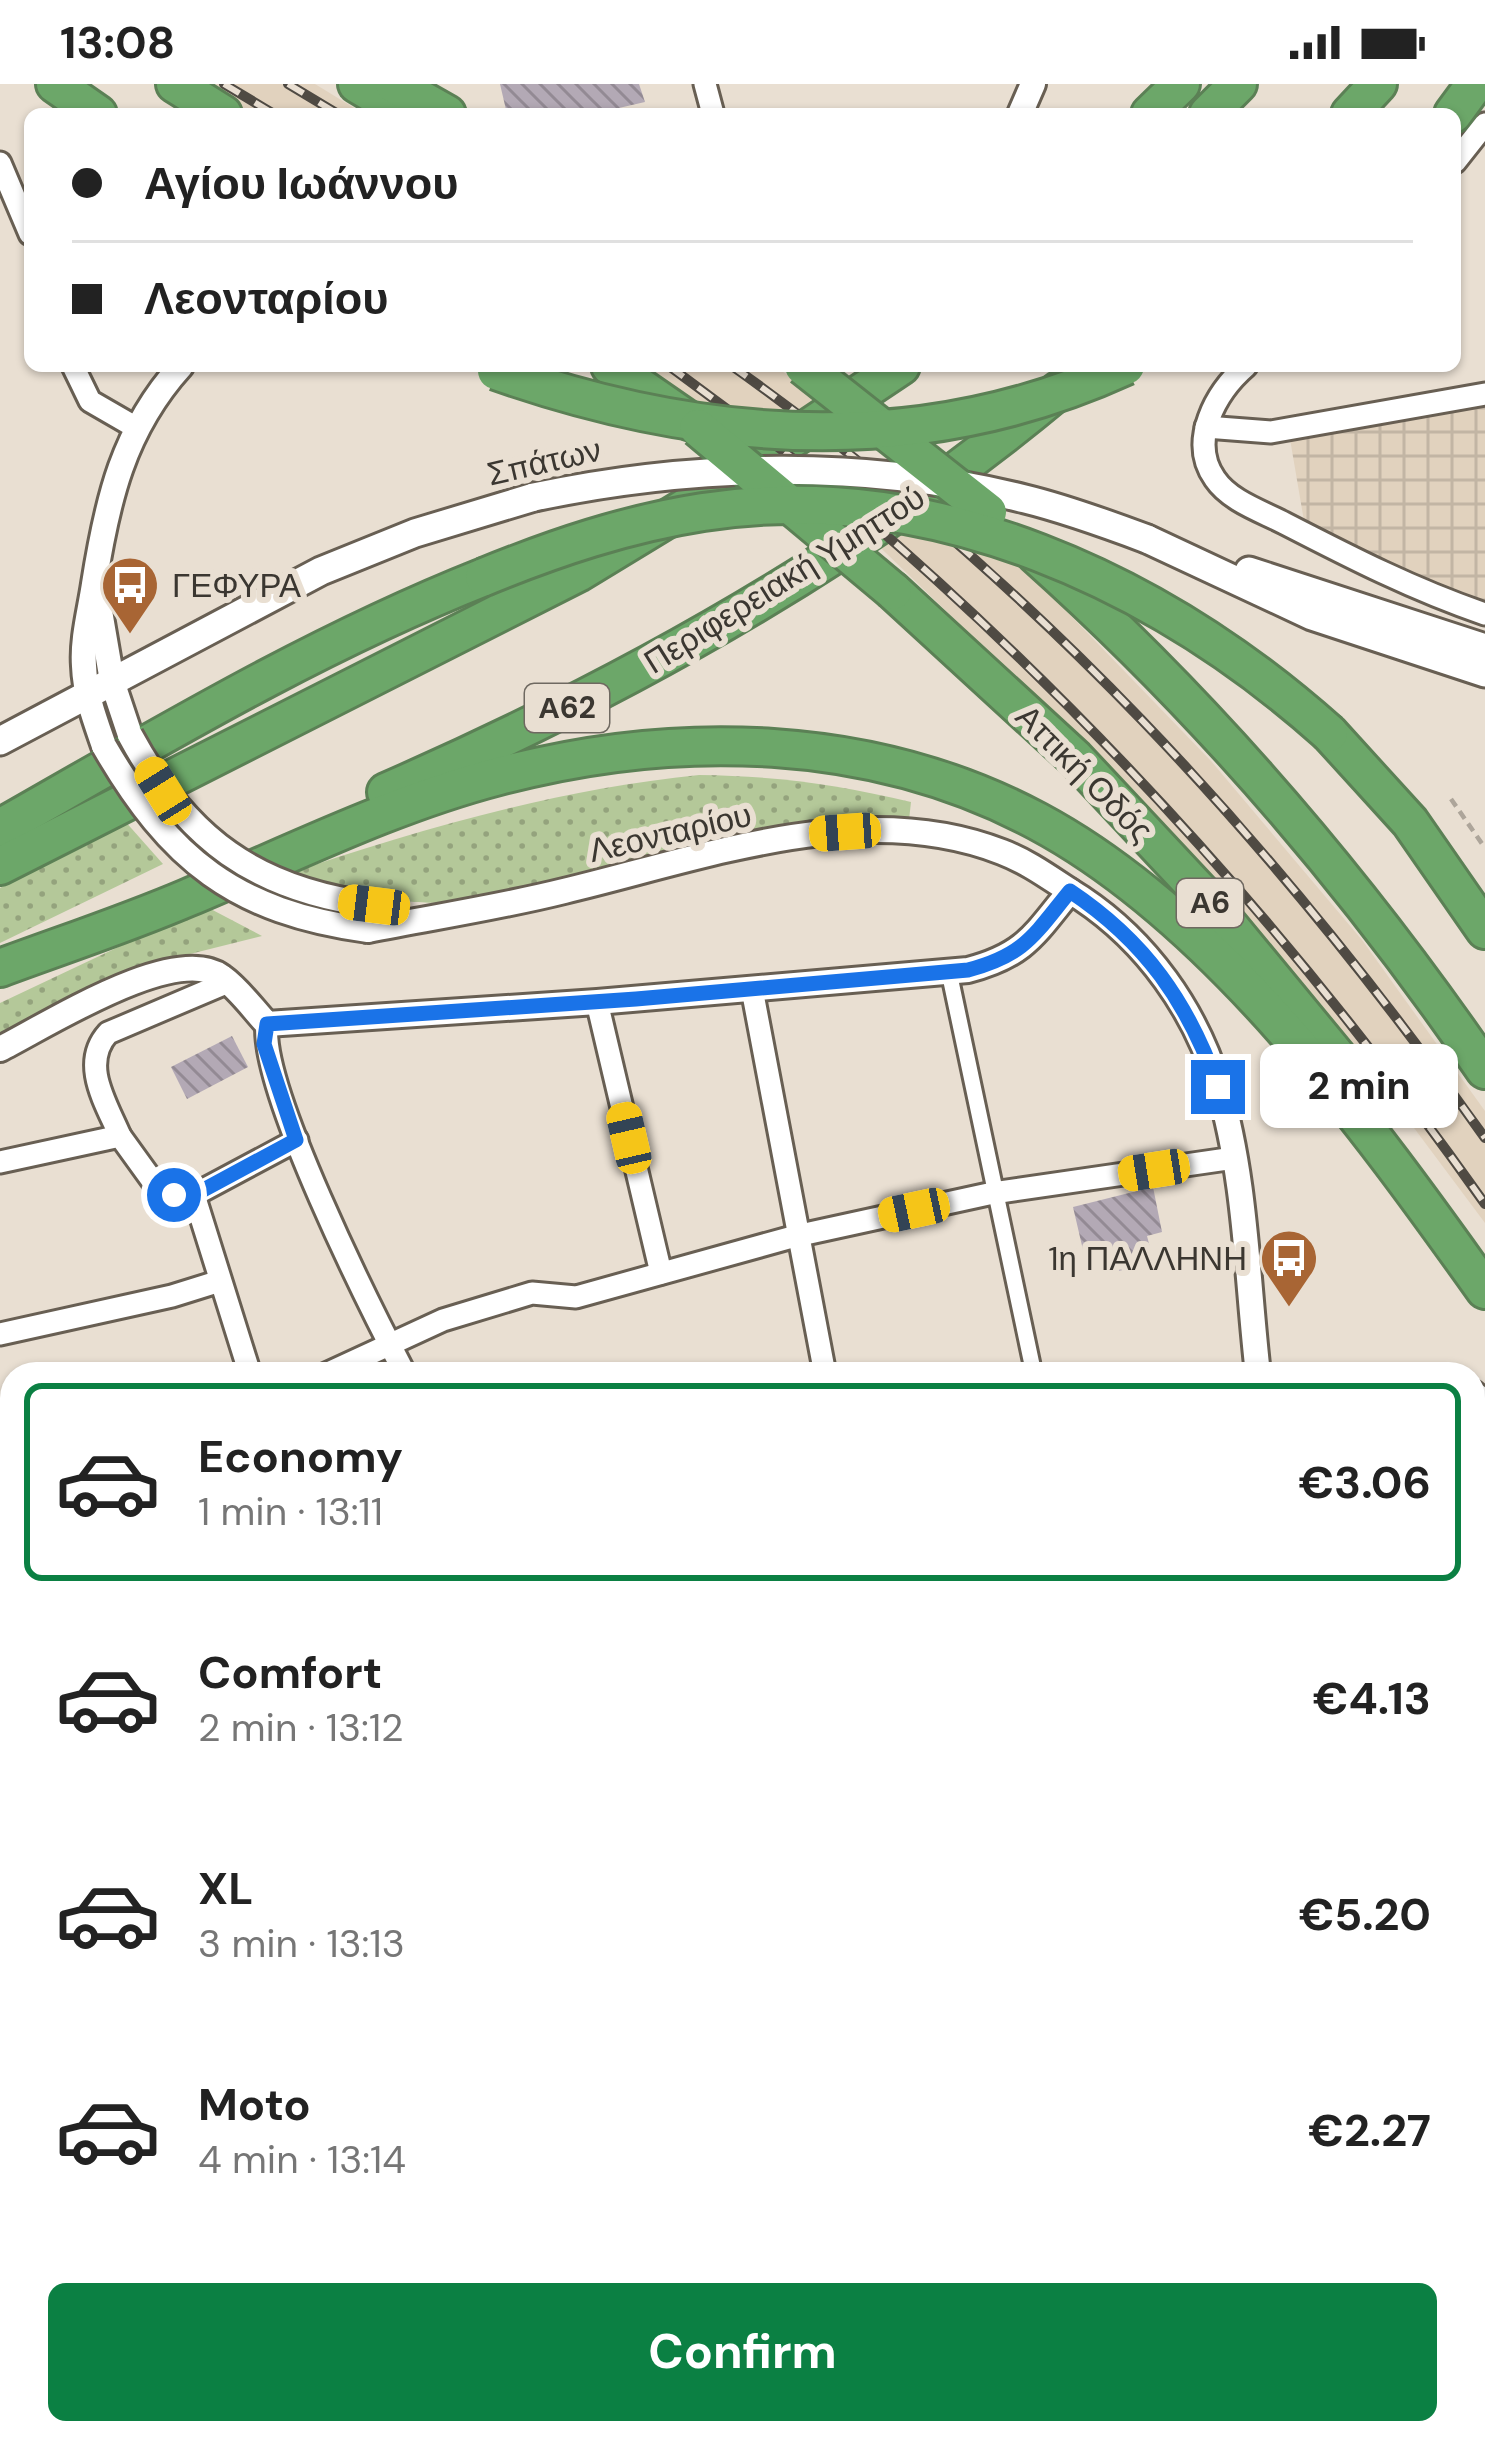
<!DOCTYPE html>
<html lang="en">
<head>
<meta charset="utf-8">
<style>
	:root { --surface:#fff; --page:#f6f6f6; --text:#222; --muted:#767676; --line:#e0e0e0; --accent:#0b8043 }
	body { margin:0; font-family:"DM Sans",sans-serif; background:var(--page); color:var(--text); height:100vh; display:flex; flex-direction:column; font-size:45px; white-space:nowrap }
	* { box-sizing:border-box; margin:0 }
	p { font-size:39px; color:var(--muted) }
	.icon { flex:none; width:66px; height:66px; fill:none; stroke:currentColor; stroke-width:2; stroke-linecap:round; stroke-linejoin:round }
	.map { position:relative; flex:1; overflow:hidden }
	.details { position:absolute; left:0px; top:1278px; width:1485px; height:1083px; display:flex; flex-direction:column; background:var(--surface); border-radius:36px 36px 0 0; box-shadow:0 3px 9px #0004 }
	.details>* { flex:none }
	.banner { position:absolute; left:24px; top:24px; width:1437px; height:264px; border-radius:18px; box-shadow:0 3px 9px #0004; display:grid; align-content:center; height:264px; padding:0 48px; background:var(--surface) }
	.end { position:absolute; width:54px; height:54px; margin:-27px; border:15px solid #1a73e8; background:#fff; box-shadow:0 0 0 6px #fff }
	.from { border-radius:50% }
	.bubble { position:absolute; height:84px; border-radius:18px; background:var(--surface); box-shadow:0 3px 9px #0004; font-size:39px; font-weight:700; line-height:84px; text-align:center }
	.car { position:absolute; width:36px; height:72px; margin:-36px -18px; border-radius:15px; box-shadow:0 0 9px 3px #0007; background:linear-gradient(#f5c518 24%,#345 0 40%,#f5c518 0 76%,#345 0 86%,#f5c518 0) }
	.banner b { display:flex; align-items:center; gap:42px; height:114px; font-size:45px }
	.banner b+b { border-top:3px solid var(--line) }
	.banner i { width:30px; height:30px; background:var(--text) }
	ul { padding:21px 0 0; list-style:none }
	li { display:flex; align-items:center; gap:36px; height:198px; margin:0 24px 18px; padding:0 24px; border:6px solid transparent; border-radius:18px }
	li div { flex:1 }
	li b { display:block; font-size:45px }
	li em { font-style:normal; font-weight:700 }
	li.on { border-color:var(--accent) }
	li>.icon { width:108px; height:108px; stroke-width:1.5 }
	.button { display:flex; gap:24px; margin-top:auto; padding:24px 48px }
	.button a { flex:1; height:138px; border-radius:18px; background:var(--accent); color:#fff; font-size:48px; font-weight:700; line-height:138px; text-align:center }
	.status { display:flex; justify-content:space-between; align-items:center; height:84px; padding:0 60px; background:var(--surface); direction:ltr }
	.status svg { height:33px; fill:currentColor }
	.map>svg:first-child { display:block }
</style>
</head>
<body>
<div class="status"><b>13:08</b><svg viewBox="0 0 49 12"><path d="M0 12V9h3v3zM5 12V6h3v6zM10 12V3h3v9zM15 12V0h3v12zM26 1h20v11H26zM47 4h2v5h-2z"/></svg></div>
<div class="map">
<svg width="1485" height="2359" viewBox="0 0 1485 2359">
	<defs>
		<pattern id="industrial-grid" width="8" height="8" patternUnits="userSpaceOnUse" patternTransform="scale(3)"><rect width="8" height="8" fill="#e1d2be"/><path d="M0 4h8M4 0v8" fill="none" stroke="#c2b5a4"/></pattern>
		<pattern id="green-dots" width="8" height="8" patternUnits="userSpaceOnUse" patternTransform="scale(3)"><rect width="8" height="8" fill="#b4c899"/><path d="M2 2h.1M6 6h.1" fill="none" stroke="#94a37d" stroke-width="1.8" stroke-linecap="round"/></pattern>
		<pattern id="building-back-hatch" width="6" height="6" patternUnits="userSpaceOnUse" patternTransform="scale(3)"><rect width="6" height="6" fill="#b3a9b5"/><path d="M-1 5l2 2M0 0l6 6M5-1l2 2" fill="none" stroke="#938a94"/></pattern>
	</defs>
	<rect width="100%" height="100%" fill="#e9dfd2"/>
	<!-- industrial -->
	<path fill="url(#industrial-grid)" d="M1485,321V523L1433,505L1304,437L1290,355Z"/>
	<!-- built -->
	<g fill="#e1d2be">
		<path d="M200,0H315L364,30H249Z"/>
		<path d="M639,282H774L852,333L705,329Z"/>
		<path d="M859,443L938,454L1019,478L1211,677L1362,856L1485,1027V1139L1364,977L1240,829L1056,633Z"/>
	</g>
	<!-- green -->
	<g fill="url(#green-dots)">
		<path d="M699,691C776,692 836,700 911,718L908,745L465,819C400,821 344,809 281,792C419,745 554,706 699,691Z"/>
		<path d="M124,736L163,780L0,859V804Z"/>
		<path d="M205,822L262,852L154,879L0,954V919Z"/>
		<path d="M1473,1332L1485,1342V2022H1473Z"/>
		<path d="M1485,2063V2359H1287L1289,2349H1473V2064Z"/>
	</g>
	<!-- building -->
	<g fill="url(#building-back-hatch)">
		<path d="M500,0H639L645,18L597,29L596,24L564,30L562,24L507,30Z"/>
		<path d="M232,952L248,983L187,1015L171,983Z"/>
		<path d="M1153,1103L1162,1148L1147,1152L1154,1179L1114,1188L1108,1160L1083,1166L1073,1123Z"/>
	</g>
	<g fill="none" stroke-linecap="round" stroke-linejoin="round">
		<!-- pedestrian casing -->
		<g stroke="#685f53" stroke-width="21">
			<path id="pedestrian" d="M949,888L1034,1290"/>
		</g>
		<!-- minor casing -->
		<g stroke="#685f53" stroke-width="27">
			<g id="minor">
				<path d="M705,0L713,30"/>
				<path d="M1455,78L1485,40"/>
				<path d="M0,79L30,150"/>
				<path d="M73,282L90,317L135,343"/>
				<path d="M1246,282C1216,308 1188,357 1215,395C1230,417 1261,427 1284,439C1350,473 1414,506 1485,530"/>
				<path d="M1206,343L1271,348L1485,310"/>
				<path d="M752,905L825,1290"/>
				<path d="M597,918L661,1189"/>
				<path d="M267,940C259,1003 371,1225 405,1290"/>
				<path d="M120,1052C106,1019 80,980 108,949L228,898"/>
				<path d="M0,1078L120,1052L159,1106L194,1111L297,1056"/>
				<path d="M194,1111L250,1290"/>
				<path d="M0,1250L172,1212L220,1197"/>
				<path d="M326,1290L443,1236L532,1209L576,1213L796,1152L993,1109L1234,1074"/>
				<path d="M1473,1307L1485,1317"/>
				<path d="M0,1379L12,1377"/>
				<path d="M0,1672L12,1667"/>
				<path d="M0,1862L12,1858"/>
				<path d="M1473,2043H1485"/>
				<path d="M455,2349L458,2359"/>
				<path d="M602,2349L605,2359"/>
				<path d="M698,2359L719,2349"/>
			</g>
		</g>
		<!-- tertiary casing -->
		<g stroke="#685f53" stroke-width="30">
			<g id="tertiary">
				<path d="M1020,30L1033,0"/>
				<path d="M99,521L112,597L130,651"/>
				<path d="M104,662C95,636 85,610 84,582C82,555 90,527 94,500C107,417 123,346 181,282"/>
				<path d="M368,846C433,833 500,823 564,807C703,774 862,713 1002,768C1031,779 1055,798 1081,814C1147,858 1195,926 1218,1001C1246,1093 1247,1195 1258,1290"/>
				<path d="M0,965C46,942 176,858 222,893C239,905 253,925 267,940L597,918L968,886C1025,871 1034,851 1070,807"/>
				<path d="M1276,2359L1278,2349"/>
			</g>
		</g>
		<!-- secondary casing -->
		<g stroke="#685f53" stroke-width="33">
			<g id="secondary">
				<path d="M1147,455L1312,532L1485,589"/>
				<path d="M1249,487L1485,564"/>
				<path d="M0,657L321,487L415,449L534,413"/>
			</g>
		</g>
		<!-- motorway casing -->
		<g stroke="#5b8055" stroke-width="42">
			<g id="motorway">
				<path d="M55,0L98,30"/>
				<path d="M175,0L223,30"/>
				<path d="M357,0L407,30"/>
				<path d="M394,0L447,30"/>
				<path d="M1150,30L1181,0"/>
				<path d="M1208,30L1238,0"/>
				<path d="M1350,30L1378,0"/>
				<path d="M1453,30L1475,0"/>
				<path d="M610,282L691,338"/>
				<path d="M1035,470C1205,622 1356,798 1485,986"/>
				<path d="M893,507L1075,674L1207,815L1349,987"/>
				<path d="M1329,649L1410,738L1485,846"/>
				<path d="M386,708C624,604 858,474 1058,307"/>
				<path d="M0,744C158,654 315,560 484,493"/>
				<path d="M0,782L578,489L726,399L901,282"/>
				<path d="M0,884C62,861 126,840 187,814C290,771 391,720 499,692C677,645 872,649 1037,737C1217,833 1368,1042 1485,1206"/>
			</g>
		</g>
		<!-- path -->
		<g stroke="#ada59a" stroke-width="4.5" stroke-dasharray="9 6" stroke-linecap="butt">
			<path d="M1451,715L1485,764"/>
			<path d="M0,1895L12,1924"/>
			<path d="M69,2349L71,2359"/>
		</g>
		<!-- pedestrian -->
		<use href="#pedestrian" stroke="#fff" stroke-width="15"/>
		<!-- minor -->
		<use href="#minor" stroke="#fff" stroke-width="21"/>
		<!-- tertiary -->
		<use href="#tertiary" stroke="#fff" stroke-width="24"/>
		<!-- secondary -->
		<use href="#secondary" stroke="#fff" stroke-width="27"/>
		<!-- motorway -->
		<use href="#motorway" stroke="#6ca769" stroke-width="36"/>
		<!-- rail casing -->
		<g stroke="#4f4a43" stroke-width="10">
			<g id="rail">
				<path d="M224,0L274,30"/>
				<path d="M288,0L338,30"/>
				<path d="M669,282C732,329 797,375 857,426C1094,629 1305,865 1485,1120"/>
				<path d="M732,282C1034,496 1271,754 1485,1054"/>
			</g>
		</g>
		<!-- rail -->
		<use href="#rail" stroke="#e9dfd2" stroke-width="6" stroke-dasharray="18" stroke-linecap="butt"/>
		<!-- tertiary-bridge casing -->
		<g stroke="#685f53" stroke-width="30" stroke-linecap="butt">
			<g id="tertiary-bridge">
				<path d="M130,651C186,755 256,806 374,821"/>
				<path d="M104,662C170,776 235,828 368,846"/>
			</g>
		</g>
		<!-- secondary-bridge casing -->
		<g stroke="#685f53" stroke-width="33" stroke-linecap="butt">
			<path id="secondary-bridge" d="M534,413C694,379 865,375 1025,415C1066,425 1107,440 1147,455"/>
		</g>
		<!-- motorway-bridge casing -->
		<g stroke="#5b8055" stroke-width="42" stroke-linecap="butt">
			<g id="motorway-bridge">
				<path d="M803,282L988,428"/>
				<path d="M496,287C704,360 921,376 1126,282"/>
				<path d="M698,344L893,507"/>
				<path d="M484,493C555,464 626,440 703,428C933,392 1161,499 1329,649"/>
			</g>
		</g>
		<!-- tertiary-bridge -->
		<use href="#tertiary-bridge" stroke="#fff" stroke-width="24"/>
		<!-- secondary-bridge -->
		<use href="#secondary-bridge" stroke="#fff" stroke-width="27"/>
		<!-- motorway-bridge -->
		<use href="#motorway-bridge" stroke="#6ca769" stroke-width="36"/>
	</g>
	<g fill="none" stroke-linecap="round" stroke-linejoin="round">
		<!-- route -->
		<path stroke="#1a73e8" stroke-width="15" d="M174,1111H194L296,1056L264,960L267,940L636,915L968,886C1025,871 1034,851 1070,807C1145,857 1188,918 1218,1003"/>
	</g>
	<!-- icons -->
	<defs>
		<g id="bus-pin" transform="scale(3)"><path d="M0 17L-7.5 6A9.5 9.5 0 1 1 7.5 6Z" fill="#a86534" stroke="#e9dfd2"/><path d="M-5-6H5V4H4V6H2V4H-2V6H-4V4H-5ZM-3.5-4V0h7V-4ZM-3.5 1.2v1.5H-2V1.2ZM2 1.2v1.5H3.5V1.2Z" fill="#fff"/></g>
	</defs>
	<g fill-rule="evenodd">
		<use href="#bus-pin" x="130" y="501"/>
		<use href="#bus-pin" x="1289" y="1174"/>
	</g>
	<g text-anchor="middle" stroke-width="12" stroke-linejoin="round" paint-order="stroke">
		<!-- shield labels -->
		<g fill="#e9dfd2" stroke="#6f6961" stroke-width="3">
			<rect x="525" y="600" width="84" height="48" rx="9"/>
			<rect x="1177" y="795" width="66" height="48" rx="9"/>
		</g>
		<g font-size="30" font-weight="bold" fill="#3b3731">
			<text x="567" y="634">Α62</text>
			<text x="1210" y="829">Α6</text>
		</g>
		<!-- street labels -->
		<g font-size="33" fill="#3b3731" stroke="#e9dfd2">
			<text transform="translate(544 377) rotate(-13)" y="12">Σπάτων</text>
			<text transform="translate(784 495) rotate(-32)" y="12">Περιφερειακή Υμηττού</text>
			<text transform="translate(1085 689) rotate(45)" y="12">Αττική Οδός</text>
			<text transform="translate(670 748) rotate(-13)" y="12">Λεονταρίου</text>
		</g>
		<!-- poi labels -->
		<g font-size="33" fill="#3b3731" stroke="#e9dfd2" text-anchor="start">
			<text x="172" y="513">ΓΕΦΥΡΑ</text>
			<text x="1247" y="1186" text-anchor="end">1η ΠΑΛΛΗΝΗ</text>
		</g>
	</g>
</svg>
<i class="end from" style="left:174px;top:1111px"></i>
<i class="end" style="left:1218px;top:1003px"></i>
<div class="bubble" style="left:1260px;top:960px;width:198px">2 min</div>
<i class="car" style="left:163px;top:707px;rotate:328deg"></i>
<i class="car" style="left:845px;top:748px;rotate:266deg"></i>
<i class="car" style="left:374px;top:821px;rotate:277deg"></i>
<i class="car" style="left:629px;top:1054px;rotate:347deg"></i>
<i class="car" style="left:1154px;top:1086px;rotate:261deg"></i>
<i class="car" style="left:914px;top:1126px;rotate:258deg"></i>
<div class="banner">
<b><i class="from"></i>Αγίου Ιωάννου</b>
<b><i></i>Λεονταρίου</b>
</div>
<section class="details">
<ul>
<li class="on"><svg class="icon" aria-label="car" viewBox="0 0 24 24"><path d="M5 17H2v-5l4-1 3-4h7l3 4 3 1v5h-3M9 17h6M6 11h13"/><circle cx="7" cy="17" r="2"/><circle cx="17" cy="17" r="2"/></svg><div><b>Economy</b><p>1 min · 13:11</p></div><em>€3.06</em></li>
<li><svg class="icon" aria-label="car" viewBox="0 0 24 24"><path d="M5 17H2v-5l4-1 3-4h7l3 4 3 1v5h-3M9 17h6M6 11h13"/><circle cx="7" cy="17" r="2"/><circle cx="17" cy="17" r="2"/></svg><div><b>Comfort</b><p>2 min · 13:12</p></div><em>€4.13</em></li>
<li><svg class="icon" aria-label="car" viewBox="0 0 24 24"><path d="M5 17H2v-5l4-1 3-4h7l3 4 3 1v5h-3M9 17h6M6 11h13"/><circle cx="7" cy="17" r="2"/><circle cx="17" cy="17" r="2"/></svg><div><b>XL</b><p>3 min · 13:13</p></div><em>€5.20</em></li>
<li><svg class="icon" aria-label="car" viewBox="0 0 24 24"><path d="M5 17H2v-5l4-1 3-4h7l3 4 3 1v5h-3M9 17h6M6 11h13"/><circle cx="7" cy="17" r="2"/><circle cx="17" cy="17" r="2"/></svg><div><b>Moto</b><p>4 min · 13:14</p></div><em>€2.27</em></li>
</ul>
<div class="button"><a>Confirm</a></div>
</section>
</div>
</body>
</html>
